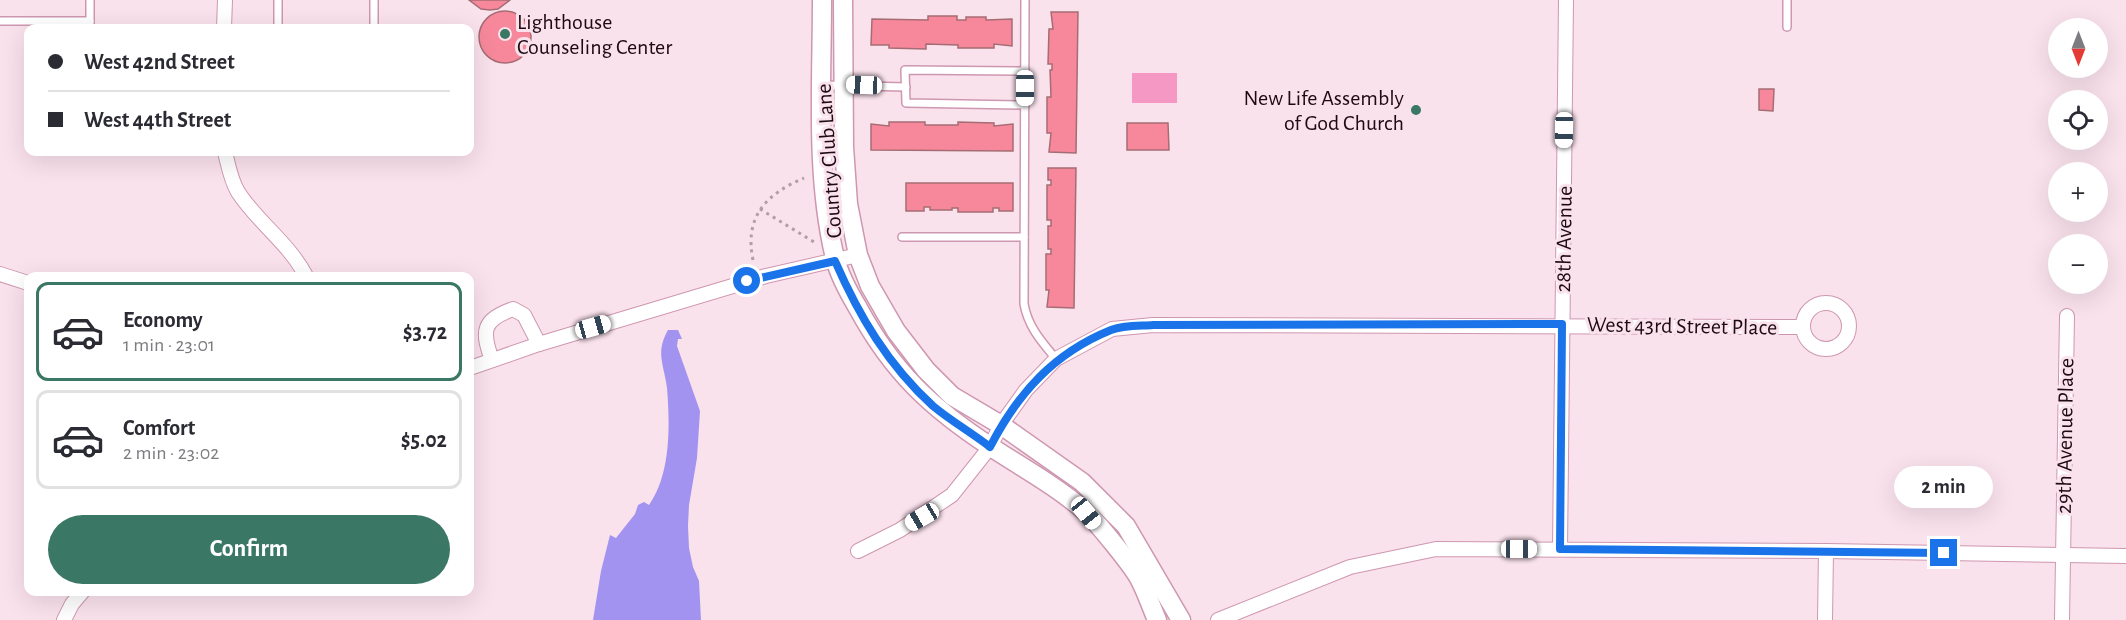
<!DOCTYPE html>
<html lang="en">
<head>
<meta charset="utf-8">
<style>
	:root { --surface:#fff; --page:#f7f7f7; --text:#2b2b33; --muted:#7c7c81; --line:#e1e1e2; --accent:#3a7764 }
	body { margin:0; font-family:"Alegreya Sans",sans-serif; background:var(--page); color:var(--text); height:100vh; display:flex; flex-direction:column; font-size:22px; white-space:nowrap }
	* { box-sizing:border-box; margin:0 }
	p { font-size:20px; color:var(--muted) }
	.icon { flex:none; width:33px; height:33px; fill:none; stroke:currentColor; stroke-width:2; stroke-linecap:round; stroke-linejoin:round }
	.map { position:relative; flex:1; overflow:hidden }
	.sheet { position:absolute; left:24px; top:272px; width:450px; height:324px; display:flex; flex-direction:column; background:var(--surface); border-radius:12px; box-shadow:0 6px 24px #0002 }
	.sheet>* { flex:none }
	.banner { position:absolute; left:24px; top:24px; width:450px; height:132px; border-radius:12px; box-shadow:0 6px 24px #0002; display:grid; align-content:center; height:132px; padding:0 24px; background:var(--surface) }
	.needle { width:39px; rotate:180deg }
	.buttons { position:absolute; left:2048px; top:18px; display:grid; gap:12px }
	.buttons a { display:grid; place-items:center; width:60px; height:60px; border-radius:50%; background:var(--surface); box-shadow:0 6px 24px #0002; font-size:30px }
	.end { position:absolute; width:27px; height:27px; margin:-14px; border:8px solid #1a73e8; background:#fff; box-shadow:0 0 0 3px #fff }
	.from { border-radius:50% }
	.bubble { position:absolute; height:42px; border-radius:21px; background:var(--surface); box-shadow:0 6px 24px #0002; font-size:20px; font-weight:600; line-height:42px; text-align:center }
	.car { position:absolute; width:18px; height:36px; margin:-18px -9px; border-radius:8px; box-shadow:0 0 4px 2px #0007; background:linear-gradient(#fff 24%,#345 0 40%,#fff 0 76%,#345 0 86%,#fff 0) }
	.banner b { display:flex; align-items:center; gap:21px; height:57px; font-size:22px }
	.banner b+b { border-top:2px solid var(--line) }
	.banner i { width:15px; height:15px; background:var(--text) }
	ul { padding:10px 0 0; list-style:none }
	li { display:flex; align-items:center; gap:18px; height:99px; margin:0 12px 9px; padding:0 12px; border:3px solid var(--line); border-radius:12px }
	li div { flex:1 }
	li b { display:block; font-size:22px }
	li em { font-style:normal; font-weight:600 }
	li.selected { border-color:var(--accent) }
	li>.icon { width:54px; height:54px; stroke-width:1.5 }
	.primary-button { display:flex; gap:12px; margin-top:auto; padding:12px 24px }
	.primary-button a { flex:1; height:69px; border-radius:36px; background:var(--accent); color:#fff; font-size:24px; font-weight:600; line-height:69px; text-align:center }
	.map>svg:first-child { display:block }
</style>
</head>
<body>
<div class="map">
<svg width="2126" height="620" viewBox="0 0 2126 620">
	<rect width="100%" height="100%" fill="#fae2ec"/>
	<!-- green -->
	<rect fill="#f598c4" x="1132" y="73" width="45" height="30"/>
	<!-- water -->
	<path fill="#a393f1" d="M668,330H678L682,339H678L677,346L700,411L697,458L689,505L688,526L689,548L693,567L699,581L701,620H593L601,571L610,535L616,538L635,514L638,505L644,502L649,505C671,474 670,425 667,388C664,364 655,353 668,330Z"/>
	<!-- building -->
	<g fill="#f7889b" stroke="#a56c74" stroke-width="1.5">
		<path d="M469,0H510L498,9L490,10L481,9Z"/>
		<circle cx="505" cy="37" r="26"/>
		<path d="M1051,12H1078L1076,153L1049,152L1051,133H1047V97H1051L1050,70H1052V64H1048L1049,29H1053Z"/>
		<path d="M928,16H957V20H966V17H986V20L1012,19V46L994,44V48H958V45L926,44V49L889,48V45H871L872,19L928,20Z"/>
		<path d="M1759,89H1774L1773,111L1759,110Z"/>
		<path d="M889,122H925V125H958V122L994,123V126L1013,124V151L871,150V124L889,126Z"/>
		<path d="M1127,123H1168L1169,150H1127Z"/>
		<path d="M1048,168H1076L1074,308L1047,307L1049,290H1046V254H1051V249H1048V226H1051V220H1047V185H1051V180H1048Z"/>
		<path d="M906,183H1013V211H999V208H993V212H958V208H952V210H930V207H924V211H906Z"/>
	</g>
	<g fill="none" stroke-linecap="round" stroke-linejoin="round">
		<!-- service casing -->
		<g stroke="#ce97b0" stroke-width="10">
			<g id="service">
				<path d="M278,0V28"/>
				<path d="M374,0V28"/>
				<path d="M1025,0L1024,304C1028,327 1042,342 1056,359"/>
				<path d="M1787,0V27"/>
				<path d="M0,21H90"/>
				<path d="M90,28V0"/>
				<path d="M822,85L906,87"/>
				<path d="M1025,105L906,103L905,70L1025,71"/>
				<path d="M902,237H1024"/>
			</g>
		</g>
		<!-- minor casing -->
		<g stroke="#ce97b0" stroke-width="16">
			<g id="minor">
				<path d="M224,28L225,0"/>
				<path d="M225,152C228,164 231,181 238,192C258,223 288,242 306,276"/>
				<path d="M0,274L28,283"/>
				<circle cx="1826" cy="326" r="23"/>
				<path d="M492,360C481,330 483,320 513,309L524,315L539,344"/>
				<path d="M470,368L539,344L766,276L858,255"/>
				<path d="M1560,549L1566,0"/>
				<path d="M858,551L900,530L952,495L990,447L1001,425L1026,390L1056,359L1112,329L1153,325L1802,327"/>
				<path d="M64,620L72,604L83,591"/>
				<path d="M1218,620L1350,567L1436,549L1826,551L2126,556"/>
				<path d="M1825,620L1826,551"/>
				<path d="M2062,620L2067,316"/>
			</g>
		</g>
		<!-- tertiary casing -->
		<g stroke="#ce97b0" stroke-width="21">
			<g id="tertiary">
				<path d="M822,0C822,85 815,175 835,258C839,275 849,293 858,308C892,371 931,408 991,447C1023,468 1056,486 1085,511C1097,522 1131,564 1139,578C1146,591 1151,606 1157,620"/>
				<path d="M843,0L844,147L848,204L858,255L870,286L896,331L926,370L952,396L1001,425L1082,482L1126,526L1181,620"/>
			</g>
		</g>
		<!-- path -->
		<g stroke="#b49da7" stroke-width="3" stroke-dasharray="3 4.5" stroke-linecap="butt">
			<path d="M760,209L814,242"/>
			<path d="M753,260C744,217 766,194 804,178"/>
		</g>
		<!-- service -->
		<use href="#service" stroke="#fff" stroke-width="7"/>
		<!-- minor -->
		<use href="#minor" stroke="#fff" stroke-width="14"/>
		<!-- tertiary -->
		<use href="#tertiary" stroke="#fff" stroke-width="18"/>
	</g>
	<g fill="none" stroke-linecap="round" stroke-linejoin="round">
		<!-- route -->
		<path stroke="#1a73e8" stroke-width="8" d="M747,281L835,261C859,316 888,365 933,406C951,421 972,433 990,447C1018,393 1054,353 1111,330C1123,325 1140,326 1153,325L1562,324L1560,549L1944,553"/>
	</g>
	<!-- markers -->
	<g fill="#3a7764" stroke="#fae2ec" stroke-width="2">
		<circle cx="505" cy="34" r="6"/>
		<circle cx="1416" cy="110" r="6"/>
	</g>
	<g text-anchor="middle" stroke-width="6" stroke-linejoin="round" paint-order="stroke">
		<!-- poi labels -->
		<g font-size="22" fill="#1d0a13" stroke="#fae2ec" text-anchor="start">
			<text x="517" y="29">Lighthouse<tspan x="517" dy="25">Counseling Center</tspan></text>
			<text x="1404" y="105" text-anchor="end">New Life Assembly<tspan x="1404" dy="25">of God Church</tspan></text>
		</g>
		<!-- street labels -->
		<g font-size="22" fill="#1d0a13" stroke="#fae2ec">
			<text transform="translate(828 161) rotate(-94)" y="8">Country Club Lane</text>
			<text transform="translate(1563 239) rotate(-89)" y="8">28th Avenue</text>
			<text transform="translate(1682 325) rotate(1)" y="8">West 43rd Street Place</text>
			<text transform="translate(2064 436) rotate(-89)" y="8">29th Avenue Place</text>
		</g>
	</g>
</svg>
<div class="buttons">
<a><svg class="needle" viewBox="-14 -14 28 28"><path d="M0-13l5 13h-10z" fill="#e53935"/><path d="M0 13l5-13h-10z" fill="#7c7c81"/></svg></a>
<a><svg class="icon" aria-label="locate" viewBox="0 0 24 24"><circle cx="12" cy="12" r="6"/><path d="M12 2v4M12 18v4M2 12h4M18 12h4"/></svg></a>
<a>+</a>
<a>−</a>
</div>
<i class="end from" style="left:747px;top:281px"></i>
<i class="end" style="left:1944px;top:553px"></i>
<div class="bubble" style="left:1894px;top:466px;width:99px">2 min</div>
<i class="car" style="left:864px;top:85px;rotate:272deg"></i>
<i class="car" style="left:1025px;top:88px;rotate:180deg"></i>
<i class="car" style="left:1564px;top:130px;rotate:181deg"></i>
<i class="car" style="left:593px;top:327px;rotate:74deg"></i>
<i class="car" style="left:1086px;top:513px;rotate:141deg"></i>
<i class="car" style="left:922px;top:517px;rotate:240deg"></i>
<i class="car" style="left:1519px;top:549px;rotate:90deg"></i>
<div class="banner">
<b><i class="from"></i>West 42nd Street</b>
<b><i></i>West 44th Street</b>
</div>
<section class="sheet">
<ul>
<li class="selected"><svg class="icon" aria-label="car" viewBox="0 0 24 24"><path d="M5 17H2v-5l4-1 3-4h7l3 4 3 1v5h-3M9 17h6M6 11h13"/><circle cx="7" cy="17" r="2"/><circle cx="17" cy="17" r="2"/></svg><div><b>Economy</b><p>1 min · 23:01</p></div><em>$3.72</em></li>
<li><svg class="icon" aria-label="car" viewBox="0 0 24 24"><path d="M5 17H2v-5l4-1 3-4h7l3 4 3 1v5h-3M9 17h6M6 11h13"/><circle cx="7" cy="17" r="2"/><circle cx="17" cy="17" r="2"/></svg><div><b>Comfort</b><p>2 min · 23:02</p></div><em>$5.02</em></li>
</ul>
<div class="primary-button"><a>Confirm</a></div>
</section>
</div>
</body>
</html>
